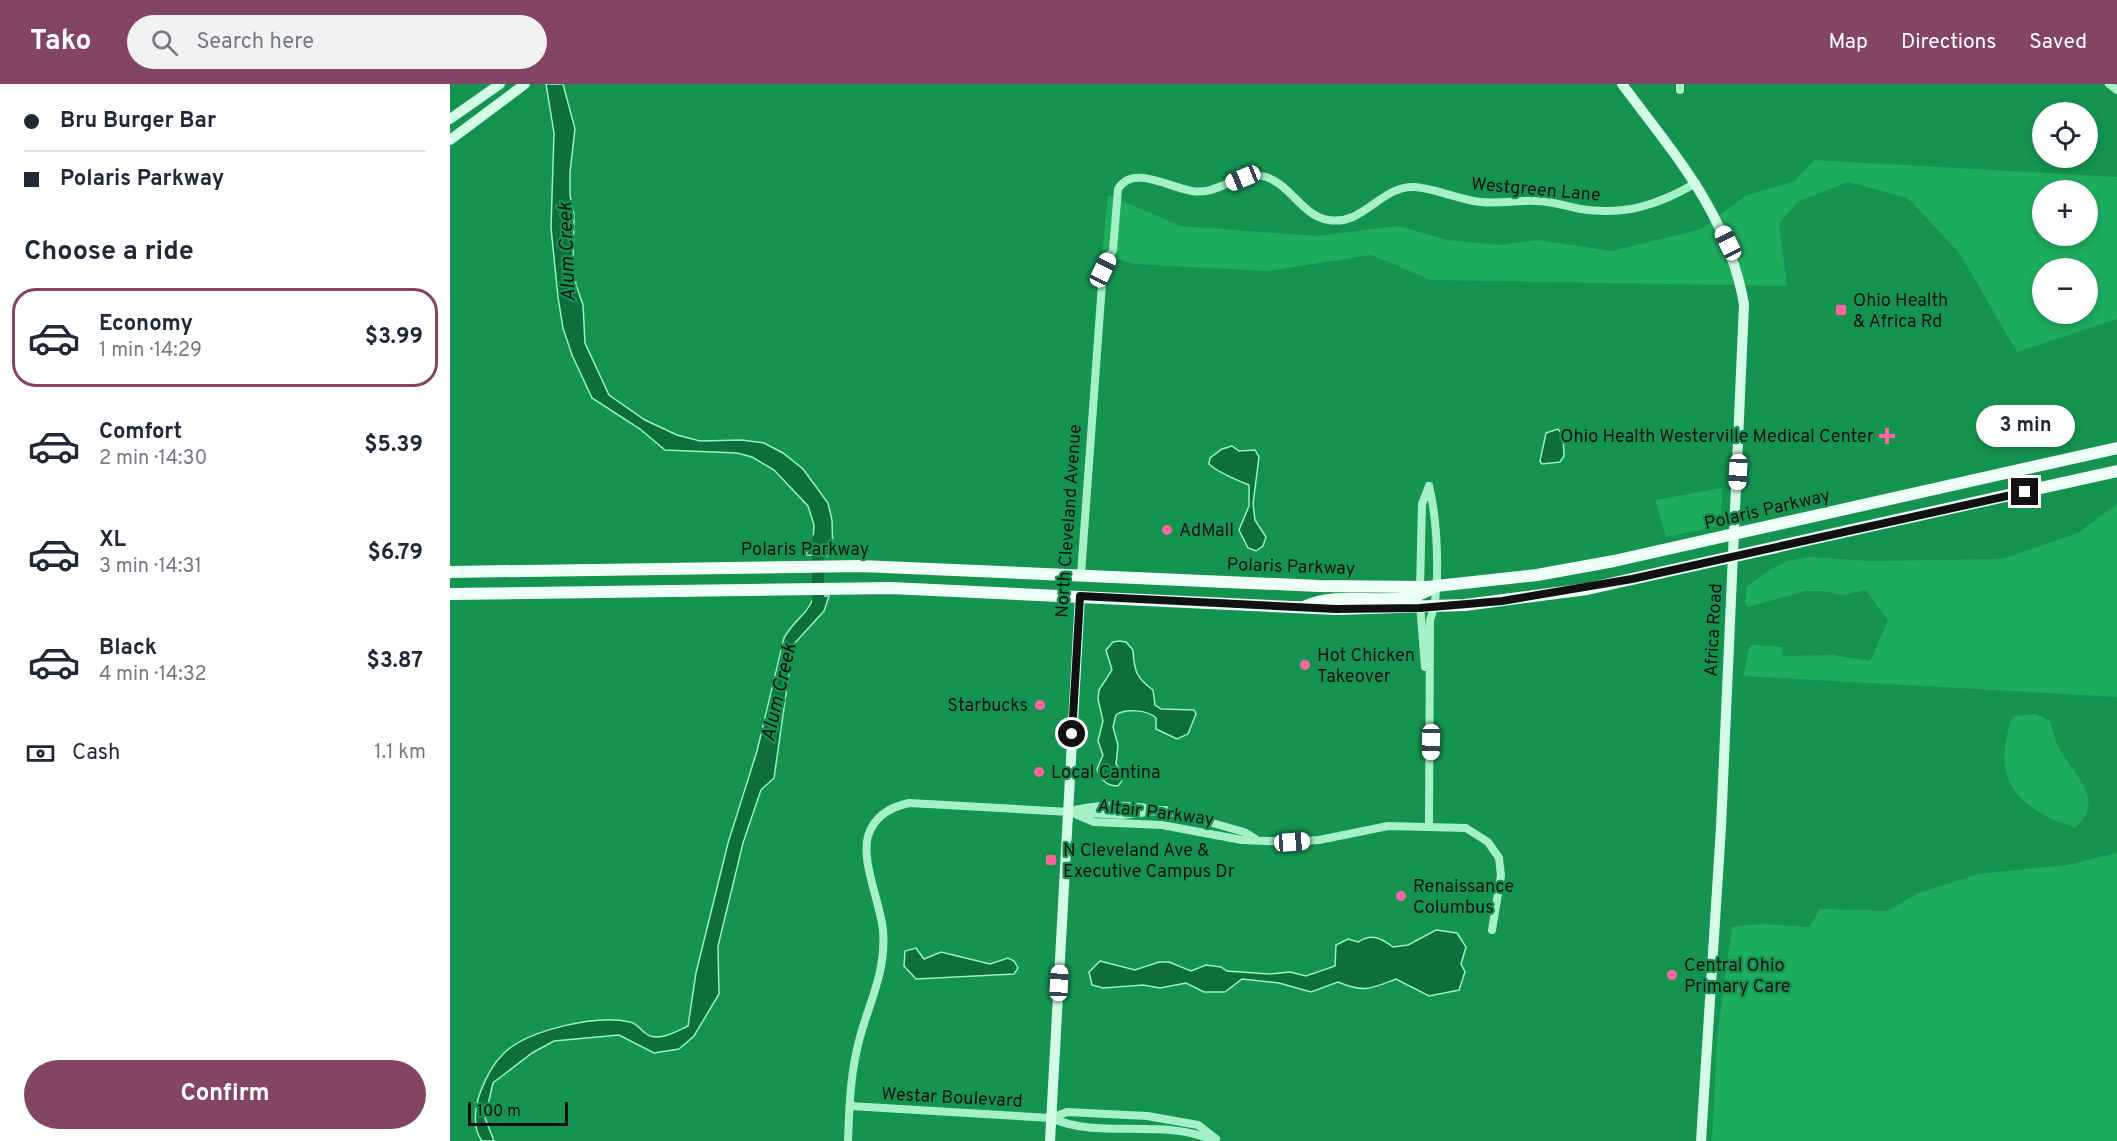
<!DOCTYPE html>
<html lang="en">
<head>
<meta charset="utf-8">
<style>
	:root { --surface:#fff; --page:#f2f2f3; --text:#1f2937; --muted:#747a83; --line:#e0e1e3; --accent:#844466 }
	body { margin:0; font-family:Overpass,sans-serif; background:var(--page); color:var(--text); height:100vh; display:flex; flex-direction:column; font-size:22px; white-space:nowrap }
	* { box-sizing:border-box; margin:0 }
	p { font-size:20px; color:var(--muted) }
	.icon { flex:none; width:33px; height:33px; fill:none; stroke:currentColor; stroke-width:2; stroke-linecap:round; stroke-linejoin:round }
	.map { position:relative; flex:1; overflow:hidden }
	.side { display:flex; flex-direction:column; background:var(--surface); width:450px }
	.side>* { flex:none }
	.guide { display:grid; align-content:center; height:132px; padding:0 24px; background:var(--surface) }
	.controls { position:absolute; left:1582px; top:18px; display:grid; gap:12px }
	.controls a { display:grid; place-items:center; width:66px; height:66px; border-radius:50%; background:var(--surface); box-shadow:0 3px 9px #0003; font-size:30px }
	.scale { position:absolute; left:18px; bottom:15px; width:100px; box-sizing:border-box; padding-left:6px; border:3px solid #111; border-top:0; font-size:16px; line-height:21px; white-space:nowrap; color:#111; -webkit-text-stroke:4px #159350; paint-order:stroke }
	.end { position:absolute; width:27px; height:27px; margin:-14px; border:8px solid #111; background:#fff; box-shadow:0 0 0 3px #fff }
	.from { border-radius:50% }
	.bubble { position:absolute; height:42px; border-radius:21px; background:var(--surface); box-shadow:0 3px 9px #0003; font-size:20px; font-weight:700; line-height:42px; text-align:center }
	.car { position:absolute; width:18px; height:36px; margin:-18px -9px; border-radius:8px; box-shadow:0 0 4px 2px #0007; background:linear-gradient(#fff 24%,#345 0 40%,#fff 0 76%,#345 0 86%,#fff 0) }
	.guide b { display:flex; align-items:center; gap:21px; height:57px; font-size:22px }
	.guide b+b { border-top:2px solid var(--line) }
	.guide i { width:15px; height:15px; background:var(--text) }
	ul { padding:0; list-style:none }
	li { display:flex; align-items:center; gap:18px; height:99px; margin:0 12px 9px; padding:0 12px; border:3px solid transparent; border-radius:24px }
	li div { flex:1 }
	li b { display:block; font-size:22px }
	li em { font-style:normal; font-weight:700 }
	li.active { border-color:var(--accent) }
	li>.icon { width:54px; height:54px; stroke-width:1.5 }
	h2 { padding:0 24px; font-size:27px; line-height:72px }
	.pay { display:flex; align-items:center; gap:15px; height:66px; padding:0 24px; font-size:22px }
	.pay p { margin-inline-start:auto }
	.cta { display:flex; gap:12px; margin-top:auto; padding:12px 24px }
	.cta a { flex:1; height:69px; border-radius:36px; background:var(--accent); color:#fff; font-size:24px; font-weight:700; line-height:69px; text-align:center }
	header { display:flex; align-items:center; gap:36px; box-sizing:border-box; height:84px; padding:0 30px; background:var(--accent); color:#fff }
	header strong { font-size:28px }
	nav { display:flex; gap:33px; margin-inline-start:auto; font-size:21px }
	.search { width:420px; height:54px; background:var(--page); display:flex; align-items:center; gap:15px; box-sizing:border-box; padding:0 21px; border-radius:33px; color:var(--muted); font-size:22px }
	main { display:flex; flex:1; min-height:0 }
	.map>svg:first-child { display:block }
</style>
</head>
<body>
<header>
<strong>Tako</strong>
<div class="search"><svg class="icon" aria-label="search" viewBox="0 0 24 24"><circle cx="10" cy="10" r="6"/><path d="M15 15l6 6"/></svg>Search here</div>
<nav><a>Map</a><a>Directions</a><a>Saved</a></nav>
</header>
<main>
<section class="side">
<div class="guide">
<b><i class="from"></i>Bru Burger Bar</b>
<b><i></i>Polaris Parkway</b>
</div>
<h2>Choose a ride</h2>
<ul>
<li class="active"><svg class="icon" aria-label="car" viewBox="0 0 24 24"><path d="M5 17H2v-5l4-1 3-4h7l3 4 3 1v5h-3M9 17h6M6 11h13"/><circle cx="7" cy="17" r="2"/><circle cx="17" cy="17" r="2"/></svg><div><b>Economy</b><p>1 min · 14:29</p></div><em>$3.99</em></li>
<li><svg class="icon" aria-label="car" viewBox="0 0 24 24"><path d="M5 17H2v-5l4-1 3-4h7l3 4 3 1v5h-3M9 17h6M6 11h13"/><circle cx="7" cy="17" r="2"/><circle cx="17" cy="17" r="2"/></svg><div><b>Comfort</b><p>2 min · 14:30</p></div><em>$5.39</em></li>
<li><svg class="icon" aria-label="car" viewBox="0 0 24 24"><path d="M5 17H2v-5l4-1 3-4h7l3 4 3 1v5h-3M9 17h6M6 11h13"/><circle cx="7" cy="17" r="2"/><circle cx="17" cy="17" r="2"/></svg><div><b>XL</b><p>3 min · 14:31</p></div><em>$6.79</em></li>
<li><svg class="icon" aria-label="car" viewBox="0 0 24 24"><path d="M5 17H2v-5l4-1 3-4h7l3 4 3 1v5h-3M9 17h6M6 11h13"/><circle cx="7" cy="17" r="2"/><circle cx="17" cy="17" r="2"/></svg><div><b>Black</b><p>4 min · 14:32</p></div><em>$3.87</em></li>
</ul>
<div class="pay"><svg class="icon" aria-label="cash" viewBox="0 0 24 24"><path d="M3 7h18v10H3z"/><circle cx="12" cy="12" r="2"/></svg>Cash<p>1.1 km</p></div>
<div class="cta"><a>Confirm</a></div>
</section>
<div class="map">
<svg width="1667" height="1057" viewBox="0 0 1667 1057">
	<rect width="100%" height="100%" fill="#159350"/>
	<!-- green -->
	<g fill="#1dad5e" fill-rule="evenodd">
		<path d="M1364,76L1667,93V235L1567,268L1510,170L1458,114L1398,98L1347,118L1329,140L1337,202L981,196L921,171L818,187L685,180L652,171L658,111L731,142L867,152L949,142L997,156L1049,161L1088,156L1162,167L1252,145L1295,112L1345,97ZM1593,106H1638V152H1593ZM1593,184H1638V230H1593Z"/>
		<path d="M1272,404L1271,435L1267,442L1216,453L1205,416Z"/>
		<path d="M1667,420V613L1293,592L1300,561L1332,563L1333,572L1383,571L1420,577L1438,537L1416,506L1394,511L1372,507H1355L1298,523L1295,520L1296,503L1321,485L1338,477L1358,473L1421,477L1552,475L1628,449Z"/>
		<path d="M1586,630L1600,637C1602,645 1604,653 1607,660C1620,689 1659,714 1625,744C1583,729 1546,708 1556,657C1559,646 1557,642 1564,632Z"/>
		<path d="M1667,769V1057H1262L1267,953L1282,843L1311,840L1359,843L1370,825L1438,827L1466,810L1528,790L1617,781Z"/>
	</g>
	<!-- water -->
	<g fill="#0d703c" stroke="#96f4bf" stroke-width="1.5">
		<path d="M96,0H113L125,45L120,88V111L124,131L123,180L126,201L133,221L135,259L159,311L195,336L227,351L250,357L292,356L314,359L333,369L353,385L378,419L382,436L383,472L356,471L363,457L364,441L358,422L324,386L302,373L287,369L215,366L190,345L142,314L122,271L113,244L108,213L101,144L104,49Z"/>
		<path d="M1108,345L1113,351L1114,372L1110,378L1092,380L1090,377L1096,349Z"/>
		<path d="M782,362L789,367L805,366L809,373L803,420L805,436L816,453L813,462L806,467L798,464L789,446L799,422V401C789,397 766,387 759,380L760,374L772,365Z"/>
		<path d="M364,512H379L374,527L343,561L324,694L311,706L293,759L268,862L269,910L244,952L229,965L204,969L169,951L104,957L82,969L43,999L35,1034L44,1057H32C22,1044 25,1023 30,1009C35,995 43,980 54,969C78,946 147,930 180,938C186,939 190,945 195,949C208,959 225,948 238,942L246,889L278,759L307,667L334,554C345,534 357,532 364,512Z"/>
		<path d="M669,557L676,558L683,566C684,586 686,594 703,606L705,621L711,625L744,626L746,630L738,650L727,655L706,645V634C698,626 675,624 666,631L663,643L668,661L666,680L673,688L674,694L668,702C657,702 650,695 647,685L653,671L648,657L653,637L648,615L649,606L662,586L656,566L663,558Z"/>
		<path d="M986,846L1007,849L1016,863L1011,880L1015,888L1009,906L979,912L946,895C920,905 914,909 888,898L861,908L829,899L792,895L775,908H754L736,899L710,904L693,901L653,904L642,901L639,888L650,877L685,886L709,878H719L741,887L756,881L771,883L777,887L819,890L840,888L856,892L885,882L886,861L898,855L908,858C922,849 931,854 943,863L958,861Z"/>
		<path d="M466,864L474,875L491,868L540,880L558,874L564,877L568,884L564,890L466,895L454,882L455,867Z"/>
	</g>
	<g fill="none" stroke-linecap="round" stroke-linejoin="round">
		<!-- river -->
		<path stroke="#0d703c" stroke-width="12" d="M364,527L368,523V455"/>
		<!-- street -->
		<g stroke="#a4f1c7" stroke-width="8">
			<path d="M1659,0L1667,6"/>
			<path d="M1230,6V0"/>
			<path d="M979,402C987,434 992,506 980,536L979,741"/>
			<path d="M631,490L653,186L663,166L668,105C683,80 720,104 742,107C768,112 790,85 816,93C841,101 852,132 879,136C914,142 931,101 965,103C988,105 1009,116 1031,118C1049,120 1068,116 1086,117C1101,117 1115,122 1130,125C1175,132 1208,121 1246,99"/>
			<path d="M970,505L972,420L979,402"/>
			<path d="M970,520L975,583"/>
			<path d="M625,726C681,712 740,733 794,748L804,754"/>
			<path d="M625,730L644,738L712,741L792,756L842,758L869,756L938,742L1016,744L1038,758L1049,774L1051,791L1042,846"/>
			<path d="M400,1022L601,1034C650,1056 712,1033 765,1057"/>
			<path d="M601,1034L617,1028L697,1032L748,1041L766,1055"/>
			<path d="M398,1057C399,1029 400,998 406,970C414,926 437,894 433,846C430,818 411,778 418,752C424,733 440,723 459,719L673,731L715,726"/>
		</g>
		<!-- secondary -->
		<g stroke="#d3fce6" stroke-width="10">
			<path d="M1172,0C1225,71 1278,130 1294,220L1271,743L1251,1057"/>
			<path d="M0,35L50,0"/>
			<path d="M0,56L75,0"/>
			<path d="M600,1057L630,512"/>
		</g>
		<!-- primary -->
		<g stroke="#eefff7" stroke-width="12">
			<path d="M0,488L411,482L869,502L977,503L1087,491L1164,477L1667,364"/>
			<path d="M0,510L441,504L886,525L1015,521L1137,505L1667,387"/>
			<path d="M856,522C896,504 947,528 984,503"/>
		</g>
	</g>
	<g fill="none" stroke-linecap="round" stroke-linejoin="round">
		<!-- route -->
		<path stroke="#111" stroke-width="8" d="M622,650L630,512L886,525L970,524L1052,517L1182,495L1575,408"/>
	</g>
	<!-- markers -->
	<g fill="#ff64a0" stroke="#159350" stroke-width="2">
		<rect x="1385" y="220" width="12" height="12" rx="3"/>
		<path d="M1434 343h6v6h6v6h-6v6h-6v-6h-6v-6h6z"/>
		<circle cx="717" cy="446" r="6"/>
		<circle cx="855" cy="581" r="6"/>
		<circle cx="590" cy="621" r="6"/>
		<circle cx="589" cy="688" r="6"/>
		<rect x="595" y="770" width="12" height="12" rx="3"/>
		<circle cx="951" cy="812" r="6"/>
		<circle cx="1222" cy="891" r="6"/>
	</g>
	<g text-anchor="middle" stroke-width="4.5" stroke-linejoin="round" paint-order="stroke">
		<!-- street labels -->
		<g font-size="18" fill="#111" stroke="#159350">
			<text transform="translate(1086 105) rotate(5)" y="6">Westgreen Lane</text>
			<text transform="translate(1317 425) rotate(-13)" y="6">Polaris Parkway</text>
			<text transform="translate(618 437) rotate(-86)" y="6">North Cleveland Avenue</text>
			<text x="355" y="471">Polaris Parkway</text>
			<text transform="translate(841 482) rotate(2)" y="6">Polaris Parkway</text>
			<text transform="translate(1263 546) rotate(-87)" y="6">Africa Road</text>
			<text transform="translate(706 728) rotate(7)" y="6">Altair Parkway</text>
			<text transform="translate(502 1013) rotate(3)" y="6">Westar Boulevard</text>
		</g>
		<!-- poi labels -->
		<g font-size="18" fill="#111" stroke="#159350" text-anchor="start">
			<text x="1403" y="222">Ohio Health<tspan x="1403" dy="21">&amp; Africa Rd</tspan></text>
			<text x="1424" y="358" text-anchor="end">Ohio Health Westerville Medical Center</text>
			<text x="729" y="452">AdMall</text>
			<text x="867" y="577">Hot Chicken<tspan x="867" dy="21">Takeover</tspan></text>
			<text x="578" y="627" text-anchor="end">Starbucks</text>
			<text x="601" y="694">Local Cantina</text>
			<text x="613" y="772">N Cleveland Ave &amp;<tspan x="613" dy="21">Executive Campus Dr</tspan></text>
			<text x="963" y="808">Renaissance<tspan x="963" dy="21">Columbus</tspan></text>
			<text x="1234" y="887">Central Ohio<tspan x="1234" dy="21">Primary Care</tspan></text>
		</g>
		<!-- water labels -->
		<g font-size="20" font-style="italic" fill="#111" stroke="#159350">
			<text transform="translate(116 168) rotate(-92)" y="7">Alum Creek</text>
			<text transform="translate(328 608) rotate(-77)" y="7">Alum Creek</text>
		</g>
	</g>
</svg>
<div class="controls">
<a><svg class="icon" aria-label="locate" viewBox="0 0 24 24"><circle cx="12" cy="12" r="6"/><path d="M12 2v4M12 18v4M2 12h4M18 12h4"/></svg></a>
<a>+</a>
<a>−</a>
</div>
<div class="scale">100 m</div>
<i class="end from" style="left:622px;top:650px"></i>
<i class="end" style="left:1575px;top:408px"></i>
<div class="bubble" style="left:1526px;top:321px;width:99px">3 min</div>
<i class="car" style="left:793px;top:94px;rotate:248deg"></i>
<i class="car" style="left:1278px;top:159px;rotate:334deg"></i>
<i class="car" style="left:653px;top:186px;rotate:26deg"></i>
<i class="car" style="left:1288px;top:388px;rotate:183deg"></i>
<i class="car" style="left:981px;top:658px;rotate:181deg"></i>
<i class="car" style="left:842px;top:758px;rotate:86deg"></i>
<i class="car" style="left:609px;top:899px;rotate:3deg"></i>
</div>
</main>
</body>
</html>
